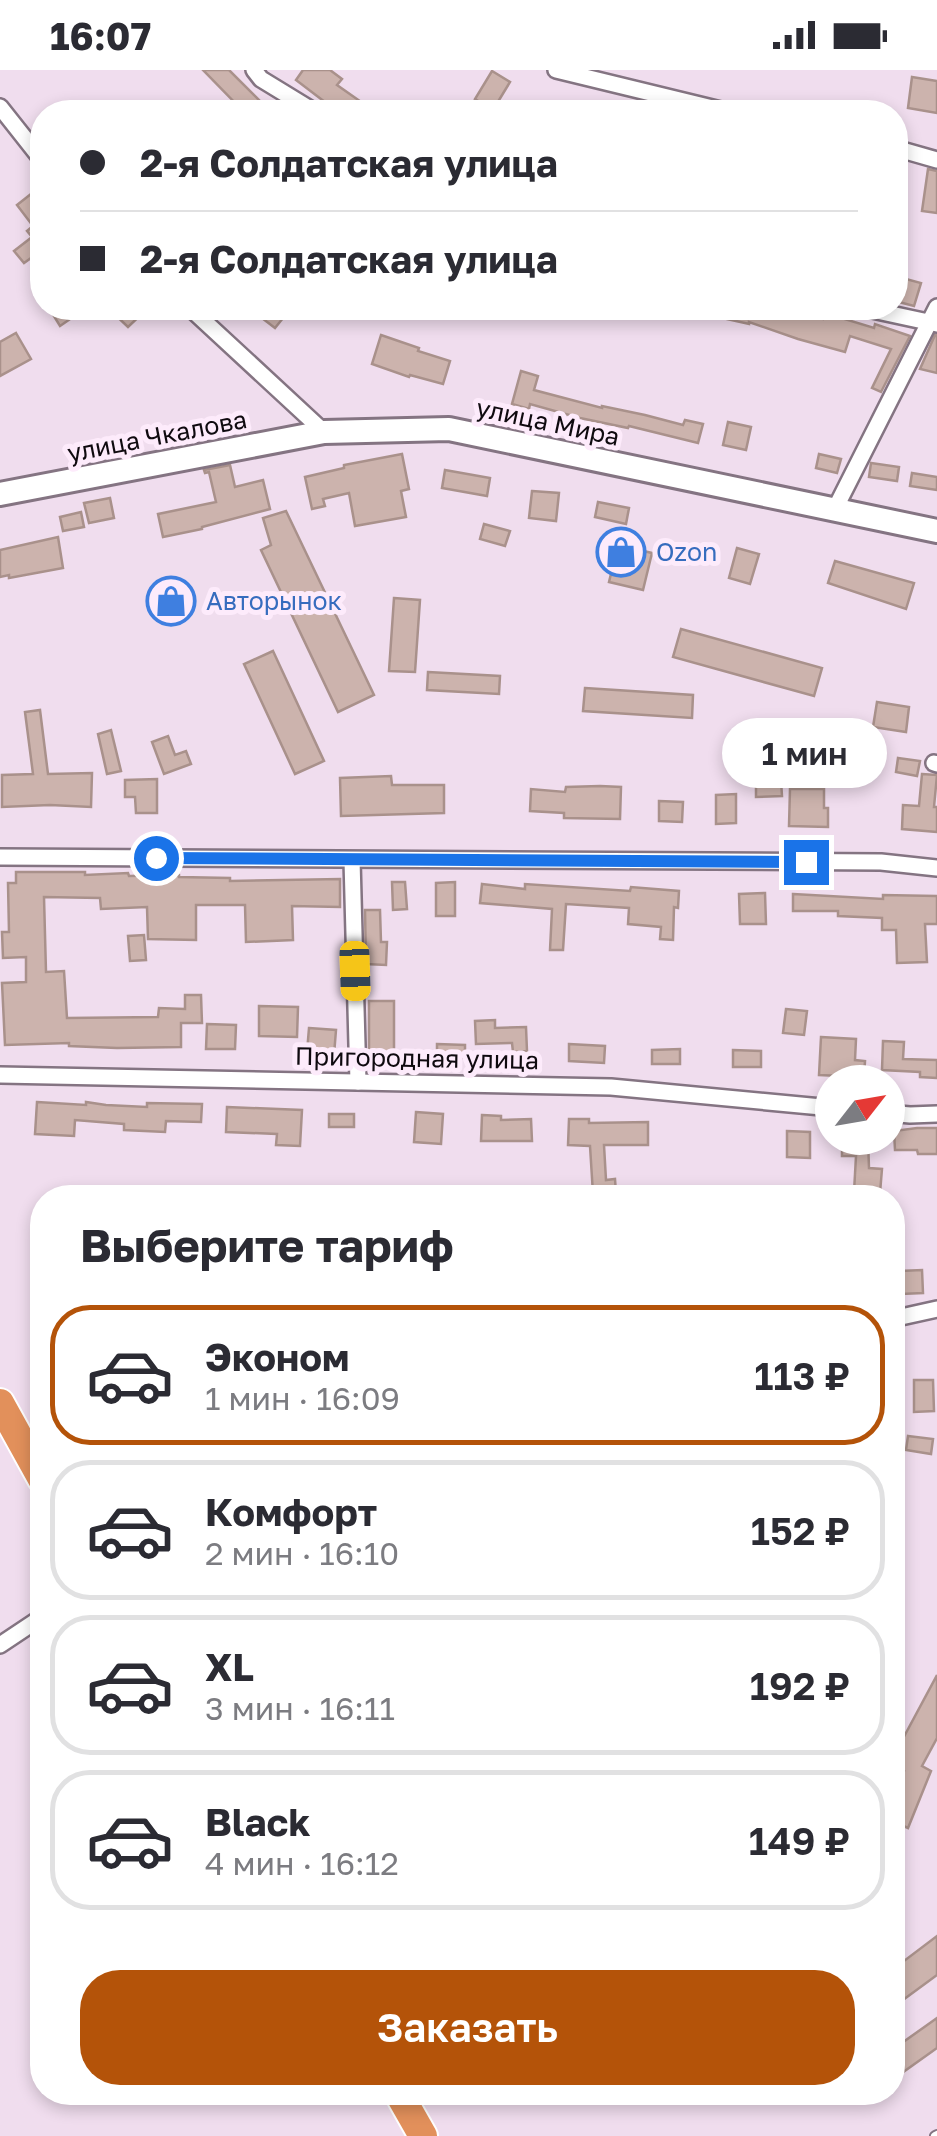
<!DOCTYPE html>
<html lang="ru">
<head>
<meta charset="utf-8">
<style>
	:root { --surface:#fff; --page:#f7f7f7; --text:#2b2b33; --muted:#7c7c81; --line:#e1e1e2; --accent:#b45309 }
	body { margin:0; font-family:"Golos Text",sans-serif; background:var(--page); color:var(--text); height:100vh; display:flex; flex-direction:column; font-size:38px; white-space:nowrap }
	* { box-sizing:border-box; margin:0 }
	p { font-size:32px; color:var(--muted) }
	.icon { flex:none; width:55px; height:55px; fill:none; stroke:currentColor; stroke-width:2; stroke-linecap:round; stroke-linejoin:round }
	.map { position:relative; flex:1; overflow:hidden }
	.side { position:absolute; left:30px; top:1115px; width:875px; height:920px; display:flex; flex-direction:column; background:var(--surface); border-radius:40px; box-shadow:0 5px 15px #0003 }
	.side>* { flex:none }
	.hud { position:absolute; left:30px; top:30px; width:878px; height:220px; border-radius:40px; box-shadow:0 5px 15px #0003; display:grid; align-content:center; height:220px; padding:0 50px; background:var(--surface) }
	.needle { width:65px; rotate:59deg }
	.controls { position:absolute; left:815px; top:995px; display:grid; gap:20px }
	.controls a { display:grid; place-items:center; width:90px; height:90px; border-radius:50%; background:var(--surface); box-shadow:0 5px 15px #0003; font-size:50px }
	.end { position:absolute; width:45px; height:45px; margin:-22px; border:12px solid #1a73e8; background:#fff; box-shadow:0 0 0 5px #fff }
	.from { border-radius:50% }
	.bubble { position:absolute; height:70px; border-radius:35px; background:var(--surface); box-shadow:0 5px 15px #0003; font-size:32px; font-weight:600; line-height:70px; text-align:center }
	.car { position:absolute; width:30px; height:60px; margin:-30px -15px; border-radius:12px; box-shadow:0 0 8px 2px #0007; background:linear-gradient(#f5c518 24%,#345 0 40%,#f5c518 0 76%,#345 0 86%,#f5c518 0) }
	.hud b { display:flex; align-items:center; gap:35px; height:95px; font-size:38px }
	.hud b+b { border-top:2px solid var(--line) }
	.hud i { width:25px; height:25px; background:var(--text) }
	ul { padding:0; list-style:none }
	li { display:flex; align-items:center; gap:30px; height:140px; margin:0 20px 15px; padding:0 30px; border:5px solid var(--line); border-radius:40px }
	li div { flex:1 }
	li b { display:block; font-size:38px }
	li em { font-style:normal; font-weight:600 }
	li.selected { border-color:var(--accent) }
	li>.icon { width:90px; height:90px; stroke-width:1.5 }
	h2 { padding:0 50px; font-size:45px; line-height:120px }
	.primary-button { display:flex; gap:20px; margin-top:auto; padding:20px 50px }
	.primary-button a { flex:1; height:115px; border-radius:40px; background:var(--accent); color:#fff; font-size:40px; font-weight:600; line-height:115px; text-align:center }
	.status { display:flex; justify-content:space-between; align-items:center; height:70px; padding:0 50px; background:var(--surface); direction:ltr }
	.status svg { height:28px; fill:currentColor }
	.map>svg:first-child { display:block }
</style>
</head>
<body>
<div class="status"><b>16:07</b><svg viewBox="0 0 49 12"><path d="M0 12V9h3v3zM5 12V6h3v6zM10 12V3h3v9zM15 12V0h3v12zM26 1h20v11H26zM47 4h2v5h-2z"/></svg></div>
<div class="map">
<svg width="937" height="2066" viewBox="0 0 937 2066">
	<rect width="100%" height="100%" fill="#f0ddee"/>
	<!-- building -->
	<g fill="#ccb3ad" stroke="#a9918b" stroke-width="2.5">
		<path d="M203,0H229L261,32L251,42H244Z"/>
		<path d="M303,0H330L342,9L337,15L364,34L358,42H338L296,10Z"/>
		<path d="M492,1L510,12L493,40L475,29Z"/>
		<path d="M912,7L937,11V43L908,38Z"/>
		<path d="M928,99L937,101V143L922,141Z"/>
		<path d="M36,120L42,128V180L24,193L14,181L32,167L27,161L33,156L17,135Z"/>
		<path d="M895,206L921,213L914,236L895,231Z"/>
		<path d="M60,238H86L60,256L52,243Z"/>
		<path d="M108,238H148L128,257Z"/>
		<path d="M249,238H291L275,258Z"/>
		<path d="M715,238H791L823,249L825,243L874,258L875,254L910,266L881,322L872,318L891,279L850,266L845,282L798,269L749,252V254L727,249L728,244L714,239Z"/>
		<path d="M16,263L31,289L0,306V272Z"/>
		<path d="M381,265L419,278L418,281L450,291L443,314L410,305L409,307L372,294Z"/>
		<path d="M935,265H937V303L920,299Z"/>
		<path d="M521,301L538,306L534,320L602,338V336L645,345L683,355L685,350L703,354L698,373L629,356L628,358L580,348L530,334L529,339L512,334Z"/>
		<path d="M728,352L751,357L746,380L723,375Z"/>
		<path d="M402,384L409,419L401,421L406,447L355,456L349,423L323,429L325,436L312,439L305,407L344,398V395Z"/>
		<path d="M819,384L841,389L837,403L816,398Z"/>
		<path d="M871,393L899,397L897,411L869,407Z"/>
		<path d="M230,395L235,417L263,410L270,439L202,457V459L163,467L158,444L216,432L209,402L205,403L204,400Z"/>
		<path d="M445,400L490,408L487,426L442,418Z"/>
		<path d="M912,403L937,407V420L910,416Z"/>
		<path d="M532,421L559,423L556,451L529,448Z"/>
		<path d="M110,428L114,448L89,453L84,433Z"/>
		<path d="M598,432L629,438L626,454L595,447Z"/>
		<path d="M286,441L374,625L338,642L261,480L271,475L263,448Z"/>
		<path d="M81,442L84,457L63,461L60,447Z"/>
		<path d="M484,454L510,461L505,476L480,469Z"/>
		<path d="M58,467L63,498L9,508V505L0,507V480Z"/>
		<path d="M618,475L652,483L643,520L609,512Z"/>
		<path d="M737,478L759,484L750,514L729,508Z"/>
		<path d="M835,491L914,513L906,539L828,513Z"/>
		<path d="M394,528L420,530L415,602L389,601Z"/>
		<path d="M681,559L822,598L814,626L673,587Z"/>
		<path d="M273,581L324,691L295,704L244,594Z"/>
		<path d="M428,602L500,606L499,624L427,620Z"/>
		<path d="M585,618L693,625L692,648L583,641Z"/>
		<path d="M877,632L909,637L906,662L873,657Z"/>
		<path d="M40,640L48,704L92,703L91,737L50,735L2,737V705L33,704L25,642Z"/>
		<path d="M111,660L121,701L107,704L98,664Z"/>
		<path d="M168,666L175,685L186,681L191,694L164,704L152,672Z"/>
		<path d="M898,688L920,691L917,706L896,702Z"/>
		<path d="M922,704L937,705L934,737H937V762L902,759L903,735L919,736Z"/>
		<path d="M391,706L392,715H444V743L341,746L340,708Z"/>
		<path d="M157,709V743H136L135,727H125V710Z"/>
		<path d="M756,710H781L782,726L756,727Z"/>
		<path d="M600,716L621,717L620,749L564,748V743L530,741L531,719L565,722L566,717Z"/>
		<path d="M790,719H824V738H828V757L789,756Z"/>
		<path d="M736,724V753L716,754V725Z"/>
		<path d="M659,731L683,732L682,752L659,751Z"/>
		<path d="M16,802H85V805L128,803L129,806L179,805V807L230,808V811L340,809V837L292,836L293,870L246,872L245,835H196V870L148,869L147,837L101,839L100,828L44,827L46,902L64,901L67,948L158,947L159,938L185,939V925H201L202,953H181V977L117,978L69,976V973L5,975L2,913L26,912V887L3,888L2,862H9L8,813H16Z"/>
		<path d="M392,812H405L407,839L393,840Z"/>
		<path d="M455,812V846H436V813Z"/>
		<path d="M482,814L525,819V814L630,821L631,817L679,821L678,838L674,837L673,870L660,869L661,857L628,854L629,838L566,834L563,880H550L552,839L480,833Z"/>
		<path d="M765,823L766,854H740L739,824Z"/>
		<path d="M793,824L883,829V825L937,826V854H925L927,892L897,893L896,860H882V848L838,846V841H793Z"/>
		<path d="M365,840H380L381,872H387L386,895L366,894Z"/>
		<path d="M144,865L146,890L130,891L128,866Z"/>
		<path d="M369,931H394V984L369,985Z"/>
		<path d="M259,936L298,937L297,967L259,966Z"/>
		<path d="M786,939L807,941L804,965L783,963Z"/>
		<path d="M495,950V958L526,957L527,981L513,982L512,973L476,974L475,951Z"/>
		<path d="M207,954L236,955L235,979H206Z"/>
		<path d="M309,958L336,960L334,985L307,982Z"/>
		<path d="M821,967L856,969L855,990L865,991L864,1007L819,1005Z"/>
		<path d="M883,971L904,972L903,989L937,990V1008L920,1007V1002L882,1000Z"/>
		<path d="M437,974L465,975V988H437Z"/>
		<path d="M569,974L605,976L604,993L569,991Z"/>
		<path d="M680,979V994H652V980Z"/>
		<path d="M733,980L761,981V997H733Z"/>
		<path d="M37,1032L86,1035V1032L106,1035L147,1037V1033L202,1034L201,1052L166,1051L165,1062L124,1060V1054L75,1050L74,1066L35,1064Z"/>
		<path d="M227,1037L302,1040L300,1076L276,1075L277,1064L226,1062Z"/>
		<path d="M416,1042L443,1044L441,1074L414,1072Z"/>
		<rect x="329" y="1044" width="25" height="13"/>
		<path d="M482,1045L501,1046V1050L531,1049L532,1071H481Z"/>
		<path d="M569,1049H589V1053L648,1052V1075H604L606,1110L615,1109L616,1123L593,1124L590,1076L568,1075Z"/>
		<path d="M917,1058H937V1084H918L917,1080H895L894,1061Z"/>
		<path d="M787,1061L810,1062V1088L787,1087Z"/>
		<path d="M842,1068H868L869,1098L882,1099L880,1123L854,1122L856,1086H842Z"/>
		<path d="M922,1200L923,1223L901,1224L900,1201Z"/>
		<path d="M914,1310H933L934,1341L914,1342Z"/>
		<path d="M908,1366L933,1369L931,1384L906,1380Z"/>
		<path d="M937,1605V1668L922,1696L931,1701L908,1758L892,1751V1728L904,1701L892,1695V1689Z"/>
		<path d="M937,1866V1905L892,1938V1900Z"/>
		<path d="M937,1948V1978L892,2010V1980Z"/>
	</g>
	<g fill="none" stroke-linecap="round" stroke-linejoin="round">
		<!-- lane casing -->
		<g stroke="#847482" stroke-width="12">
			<path id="lane" d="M935,2066L937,2065"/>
		</g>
		<!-- street casing -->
		<g stroke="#847482" stroke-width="20">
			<g id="street">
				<path d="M254,0L261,9L315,42"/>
				<path d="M556,0L729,42"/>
				<path d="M0,37L42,90"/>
				<path d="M895,78L937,90"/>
				<path d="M190,238L324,362"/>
				<path d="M863,238L937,254"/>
				<path d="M834,441L937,237"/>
				<path d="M934,693L937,694"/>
				<path d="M0,787L881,792L937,798"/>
				<path d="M352,790L358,1012"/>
				<path d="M0,1005L611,1017L832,1038"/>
				<path d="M888,1043L910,1045L937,1044"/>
				<path d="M892,1249L937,1239"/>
				<path d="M0,1575L42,1547"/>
			</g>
		</g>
		<!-- secondary casing -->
		<g stroke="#847482" stroke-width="28">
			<path id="secondary" d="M0,424L324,362L449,359L937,461"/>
		</g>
		<!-- highway casing -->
		<g stroke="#fff" stroke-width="32">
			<g id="highway">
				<path d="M0,1333L42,1409"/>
				<path d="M398,2022L423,2066"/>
			</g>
		</g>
		<!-- lane -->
		<use href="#lane" stroke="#fff" stroke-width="8"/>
		<!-- street -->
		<use href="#street" stroke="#fff" stroke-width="15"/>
		<!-- secondary -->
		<use href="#secondary" stroke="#fff" stroke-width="22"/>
		<!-- highway -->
		<use href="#highway" stroke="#e2905b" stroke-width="28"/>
	</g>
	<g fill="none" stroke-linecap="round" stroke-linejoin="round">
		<!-- route -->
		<path stroke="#1a73e8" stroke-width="12" d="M156,788L806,792"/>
	</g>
	<!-- icons -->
	<defs>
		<g id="shop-ring" transform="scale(2.5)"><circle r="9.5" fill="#fdebfb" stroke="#3f7fe0" stroke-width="1.5"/><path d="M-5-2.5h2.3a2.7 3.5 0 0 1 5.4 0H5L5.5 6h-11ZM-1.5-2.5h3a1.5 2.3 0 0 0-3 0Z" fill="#3f7fe0"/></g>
	</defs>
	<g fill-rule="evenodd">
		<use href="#shop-ring" x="621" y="482"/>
		<use href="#shop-ring" x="171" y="531"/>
	</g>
	<g text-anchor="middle" stroke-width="10" stroke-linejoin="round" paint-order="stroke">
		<!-- street labels -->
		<g font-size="25" fill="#0f0a0f" stroke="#fdebfb">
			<text transform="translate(548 352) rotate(12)" y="9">улица Мира</text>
			<text transform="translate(157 366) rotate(-11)" y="9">улица Чкалова</text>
			<text transform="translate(417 988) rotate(1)" y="9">Пригородная улица</text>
		</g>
		<!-- shop labels -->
		<g font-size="25" fill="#366cbe" stroke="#fdebfb" text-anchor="start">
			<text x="656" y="491">Ozon</text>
			<text x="206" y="540">Авторынок</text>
		</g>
	</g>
</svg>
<div class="controls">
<a><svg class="needle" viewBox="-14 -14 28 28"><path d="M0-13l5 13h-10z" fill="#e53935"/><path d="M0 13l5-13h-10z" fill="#7c7c81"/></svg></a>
</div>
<i class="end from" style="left:156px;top:788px"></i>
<i class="end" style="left:806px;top:792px"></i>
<div class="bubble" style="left:722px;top:648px;width:165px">1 мин</div>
<i class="car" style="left:355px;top:901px;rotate:178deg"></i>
<div class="hud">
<b><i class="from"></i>2-я Солдатская улица</b>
<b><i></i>2-я Солдатская улица</b>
</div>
<section class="side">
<h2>Выберите тариф</h2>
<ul>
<li class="selected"><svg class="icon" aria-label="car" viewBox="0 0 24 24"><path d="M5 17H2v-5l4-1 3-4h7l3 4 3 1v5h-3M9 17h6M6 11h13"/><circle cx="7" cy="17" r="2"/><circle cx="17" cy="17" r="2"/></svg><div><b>Эконом</b><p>1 мин · 16:09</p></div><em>113 ₽</em></li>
<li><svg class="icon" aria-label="car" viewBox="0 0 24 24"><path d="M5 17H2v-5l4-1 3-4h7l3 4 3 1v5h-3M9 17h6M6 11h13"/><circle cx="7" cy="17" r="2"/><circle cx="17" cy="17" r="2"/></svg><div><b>Комфорт</b><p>2 мин · 16:10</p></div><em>152 ₽</em></li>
<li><svg class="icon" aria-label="car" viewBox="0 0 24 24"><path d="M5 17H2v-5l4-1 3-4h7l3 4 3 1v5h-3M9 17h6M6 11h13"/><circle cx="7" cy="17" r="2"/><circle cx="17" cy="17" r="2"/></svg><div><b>XL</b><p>3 мин · 16:11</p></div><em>192 ₽</em></li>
<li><svg class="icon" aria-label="car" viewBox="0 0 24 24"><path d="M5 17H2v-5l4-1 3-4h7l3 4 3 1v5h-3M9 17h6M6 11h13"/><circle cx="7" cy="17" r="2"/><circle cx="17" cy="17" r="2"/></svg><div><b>Black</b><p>4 мин · 16:12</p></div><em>149 ₽</em></li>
</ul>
<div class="primary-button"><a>Заказать</a></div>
</section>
</div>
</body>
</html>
